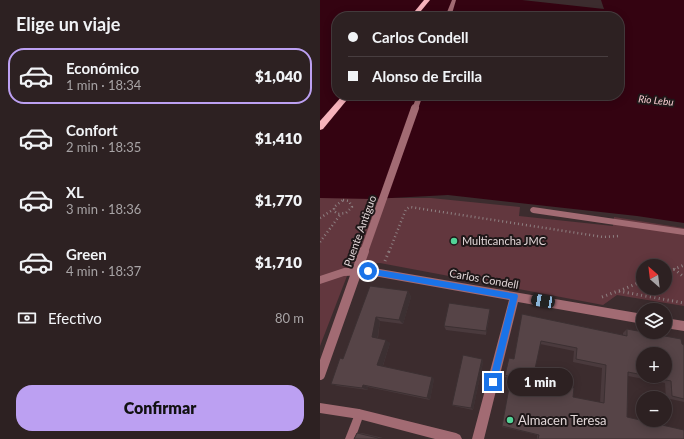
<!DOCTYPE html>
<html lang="es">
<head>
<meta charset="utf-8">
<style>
	:root { --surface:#2d2122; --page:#392e2f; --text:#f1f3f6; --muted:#a7a3a5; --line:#483e40; --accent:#bca0f2 }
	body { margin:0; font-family:Lato,sans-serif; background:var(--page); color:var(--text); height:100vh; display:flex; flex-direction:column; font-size:15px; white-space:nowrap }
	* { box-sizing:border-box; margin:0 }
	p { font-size:13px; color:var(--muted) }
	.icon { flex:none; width:22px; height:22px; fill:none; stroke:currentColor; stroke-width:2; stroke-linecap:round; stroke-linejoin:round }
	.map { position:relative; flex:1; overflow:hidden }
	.details { display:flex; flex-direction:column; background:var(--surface); width:320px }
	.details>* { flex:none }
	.guide { position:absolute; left:12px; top:12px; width:292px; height:88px; border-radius:16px; box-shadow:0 2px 10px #0003,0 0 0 1px var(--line); display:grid; align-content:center; height:88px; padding:0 16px; background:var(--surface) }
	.needle { width:26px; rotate:332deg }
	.controls { position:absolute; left:316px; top:259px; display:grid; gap:8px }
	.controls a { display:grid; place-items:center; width:36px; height:36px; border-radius:50%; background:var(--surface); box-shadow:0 2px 10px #0003,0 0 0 1px var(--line); font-size:20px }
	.end { position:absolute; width:18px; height:18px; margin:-9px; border:5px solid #1a73e8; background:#fff; box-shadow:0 0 0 2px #fff }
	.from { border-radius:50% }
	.bubble { position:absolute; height:28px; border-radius:14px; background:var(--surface); box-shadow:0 2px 10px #0003,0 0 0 1px var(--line); font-size:13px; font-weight:800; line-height:28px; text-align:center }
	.car { position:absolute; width:12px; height:24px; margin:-12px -6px; border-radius:5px; box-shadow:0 0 3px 1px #0007; background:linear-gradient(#222 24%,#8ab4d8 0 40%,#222 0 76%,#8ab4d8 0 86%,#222 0) }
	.guide b { display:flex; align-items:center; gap:14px; height:38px; font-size:15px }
	.guide b+b { border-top:1px solid var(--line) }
	.guide i { width:10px; height:10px; background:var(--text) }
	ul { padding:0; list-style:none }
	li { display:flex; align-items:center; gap:12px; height:56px; margin:0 8px 6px; padding:0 8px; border:2px solid transparent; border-radius:16px }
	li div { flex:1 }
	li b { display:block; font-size:15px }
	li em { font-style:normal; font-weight:800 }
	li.active { border-color:var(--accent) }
	li>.icon { width:36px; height:36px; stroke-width:1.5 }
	h2 { padding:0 16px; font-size:18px; line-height:48px }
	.pay { display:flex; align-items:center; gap:10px; height:44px; padding:0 16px; font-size:15px }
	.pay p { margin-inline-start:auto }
	.button { display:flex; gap:8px; margin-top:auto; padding:8px 16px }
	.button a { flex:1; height:46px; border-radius:16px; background:var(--accent); color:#111; font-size:16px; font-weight:800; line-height:46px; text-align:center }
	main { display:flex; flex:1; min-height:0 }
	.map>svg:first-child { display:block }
</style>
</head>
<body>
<main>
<section class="details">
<h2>Elige un viaje</h2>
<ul>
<li class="active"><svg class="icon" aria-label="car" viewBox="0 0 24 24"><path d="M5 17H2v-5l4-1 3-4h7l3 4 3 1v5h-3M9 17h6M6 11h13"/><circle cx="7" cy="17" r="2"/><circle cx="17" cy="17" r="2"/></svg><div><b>Económico</b><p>1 min · 18:34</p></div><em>$1,040</em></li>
<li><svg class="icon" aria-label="car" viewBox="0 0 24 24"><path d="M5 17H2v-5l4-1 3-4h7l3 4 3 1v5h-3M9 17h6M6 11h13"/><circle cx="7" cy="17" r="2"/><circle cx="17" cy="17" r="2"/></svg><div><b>Confort</b><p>2 min · 18:35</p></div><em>$1,410</em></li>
<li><svg class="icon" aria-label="car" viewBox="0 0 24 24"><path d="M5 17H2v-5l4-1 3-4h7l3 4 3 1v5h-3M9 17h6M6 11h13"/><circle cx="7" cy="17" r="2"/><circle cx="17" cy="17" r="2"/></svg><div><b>XL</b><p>3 min · 18:36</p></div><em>$1,770</em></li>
<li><svg class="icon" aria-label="car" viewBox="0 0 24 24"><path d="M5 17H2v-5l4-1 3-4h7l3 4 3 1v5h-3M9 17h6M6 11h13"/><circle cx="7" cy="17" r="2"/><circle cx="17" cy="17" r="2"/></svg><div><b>Green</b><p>4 min · 18:37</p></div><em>$1,710</em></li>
</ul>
<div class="pay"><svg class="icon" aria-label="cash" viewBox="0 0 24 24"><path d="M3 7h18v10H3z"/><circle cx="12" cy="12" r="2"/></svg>Efectivo<p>80 m</p></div>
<div class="button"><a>Confirmar</a></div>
</section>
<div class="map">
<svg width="364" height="439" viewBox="0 0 364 439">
	<rect width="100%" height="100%" fill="#3c2c2e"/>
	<!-- green -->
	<path fill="#62373e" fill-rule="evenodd" d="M0,198H111L200,207L199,216L293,226L294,217L364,228V306L297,295L283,305L60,263H32L0,346ZM323,266H345V288H323Z"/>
	<!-- water -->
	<path fill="#340311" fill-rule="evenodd" d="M0,0H202L284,9L281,0H364V223L317,216L128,195L52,199L0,198ZM17,17H299V95H17Z"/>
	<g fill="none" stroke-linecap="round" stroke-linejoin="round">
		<!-- path-far1 -->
		<g stroke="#8e8082" stroke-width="2.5" stroke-dasharray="1 3" stroke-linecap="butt">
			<path d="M23,200L29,201L32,207L26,213L18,214L14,211V207Z"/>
			<path d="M0,218L14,209"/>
			<path d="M0,242L20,215"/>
			<path d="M69,252L86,209L90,207L283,237L299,236"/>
		</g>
		<!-- path -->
		<g stroke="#8e8082" stroke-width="3" stroke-dasharray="1 3.5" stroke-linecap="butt">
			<path d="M65,261L69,251"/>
			<path d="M354,269L364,277"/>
			<path d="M345,273L364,265"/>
			<path d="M299,291L323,281"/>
			<path d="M282,297L298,291L364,303"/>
		</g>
		<!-- service -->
		<g fill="#a26b73" fill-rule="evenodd">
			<path d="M213,207L364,229V235L213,213L211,212L210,210L211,208Z"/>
			<path d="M39,409L42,411L44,414L35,439H25L36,411Z"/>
		</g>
		<!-- pedestrian -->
		<path fill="#a26b73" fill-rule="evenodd" d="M132,0H136L131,17H125Z"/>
		<!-- minor -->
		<g fill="#a26b73" fill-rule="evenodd">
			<path d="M48,267L323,314V324L198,302L164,439H152L189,300L48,275L24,276L0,284V276L24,268Z"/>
			<path d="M345,318L364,321V331L345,328Z"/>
			<path d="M0,403L39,409L136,433L140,435L142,439H115L39,419L0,413Z"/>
		</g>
		<!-- primary -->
		<g fill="#f7b3bc" fill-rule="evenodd">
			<path d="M104,0H110L96,17H90Z"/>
			<path d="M23,95H31L3,129L0,130V121Z"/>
		</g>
		<!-- pedestrian-bridge-far2 -->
		<path stroke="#a26b73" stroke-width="5.5" d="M95,109L100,95"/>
		<!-- pedestrian-bridge-far1 -->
		<path stroke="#a26b73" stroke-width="8" d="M44,252L95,108"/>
		<!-- pedestrian-bridge -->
		<path stroke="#a26b73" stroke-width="10" d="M0,375L44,251"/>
	</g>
	<!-- wall -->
	<g fill="#4a3a3d" fill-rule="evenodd">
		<path d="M50,286L88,291L91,297L83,324L60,321L58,338L70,343L63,366L114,379L110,400L48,387V390L18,386L11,384L23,359Z"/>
		<path d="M170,309V313L166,335L126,330L124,326Z"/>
		<path d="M202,314L303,335V333L307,329L364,345V402L346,398L345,383L308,376L307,417L364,439H217V435L182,427L191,379L185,377V375L194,359ZM220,344L254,351L253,362L282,368L280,403L253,397L213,378ZM323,354L345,376H323Z"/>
		<path d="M162,359L163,362L153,410L134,406L132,405Z"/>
		<path d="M37,433H42L63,438L34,439Z"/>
	</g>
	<!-- shaded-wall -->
	<g fill="#3c3032">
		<path d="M88,291L91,297L83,324L79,320Z"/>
		<path d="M170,309V313L166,335V331Z"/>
		<path d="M56,317L60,321L57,341L52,337Z"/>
		<path d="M66,340L70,343L62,368L57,365Z"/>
		<path d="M162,359L163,362L153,410L151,408Z"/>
		<path d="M112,377L114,379L110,400L107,398Z"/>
		<path d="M43,385L48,387V390L42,388Z"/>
	</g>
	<!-- building -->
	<g fill="#564447" stroke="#3c3032" fill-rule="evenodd">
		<path d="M50,286L88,291L79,320L56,317L52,337L66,340L57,365L112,377L107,398L43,385L42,388L11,384L20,358L23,359Z"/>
		<path d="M129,303L170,309L166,331L124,326Z"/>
		<path d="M202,314L307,336V329L361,339L362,344L364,345V399L352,396L351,381L326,376H345V354H323V375L308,372L307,417L364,430V439H218L219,435L182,426L191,377L185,375L189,358L194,359ZM221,341L257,348L256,359L286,365L284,403L253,397L254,388L213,378Z"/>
		<path d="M143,355L162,359L151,408L132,405Z"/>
		<path d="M37,433L58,438V439H34Z"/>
	</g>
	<!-- route -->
	<path fill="#1a73e8" d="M45,268H48L197,294L198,296L176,385L173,386L170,385L169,382L190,299L48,274L44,271Z"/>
	<!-- markers -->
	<g fill="#52d397" stroke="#1e1718" stroke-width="1.5">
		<circle cx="134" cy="241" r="4"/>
		<circle cx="190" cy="420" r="4"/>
	</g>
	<g text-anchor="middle" stroke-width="4" stroke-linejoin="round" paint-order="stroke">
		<!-- far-water labels -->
		<g font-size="10" font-style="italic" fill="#f6cacf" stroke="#1e1718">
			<text transform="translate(336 100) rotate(6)" y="4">Río Lebu</text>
		</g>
		<!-- street labels -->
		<g font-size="11" fill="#e2d7d8" stroke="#1e1718">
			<text transform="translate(40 231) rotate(-70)" y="4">Puente Antiguo</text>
			<text transform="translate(164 279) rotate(10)" y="4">Carlos Condell</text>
		</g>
		<!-- poi labels -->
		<g font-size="11" fill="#e2d7d8" stroke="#1e1718" text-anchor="start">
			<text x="142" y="245">Multicancha JMC</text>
		</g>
		<!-- near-poi labels -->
		<g font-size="13" fill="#e2d7d8" stroke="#1e1718" text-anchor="start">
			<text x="198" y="425">Almacen Teresa</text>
		</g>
	</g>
</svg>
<div class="controls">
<a><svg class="needle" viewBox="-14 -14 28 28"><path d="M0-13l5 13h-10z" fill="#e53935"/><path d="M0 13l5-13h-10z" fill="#a7a3a5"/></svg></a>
<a><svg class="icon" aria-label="layers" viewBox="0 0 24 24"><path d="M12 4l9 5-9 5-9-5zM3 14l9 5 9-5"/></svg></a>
<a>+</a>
<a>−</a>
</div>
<i class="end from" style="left:48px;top:271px"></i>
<i class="end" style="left:173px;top:382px"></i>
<div class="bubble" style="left:187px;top:368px;width:66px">1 min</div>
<i class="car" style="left:223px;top:301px;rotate:280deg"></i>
<div class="guide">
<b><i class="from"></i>Carlos Condell</b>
<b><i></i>Alonso de Ercilla</b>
</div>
</div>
</main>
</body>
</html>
